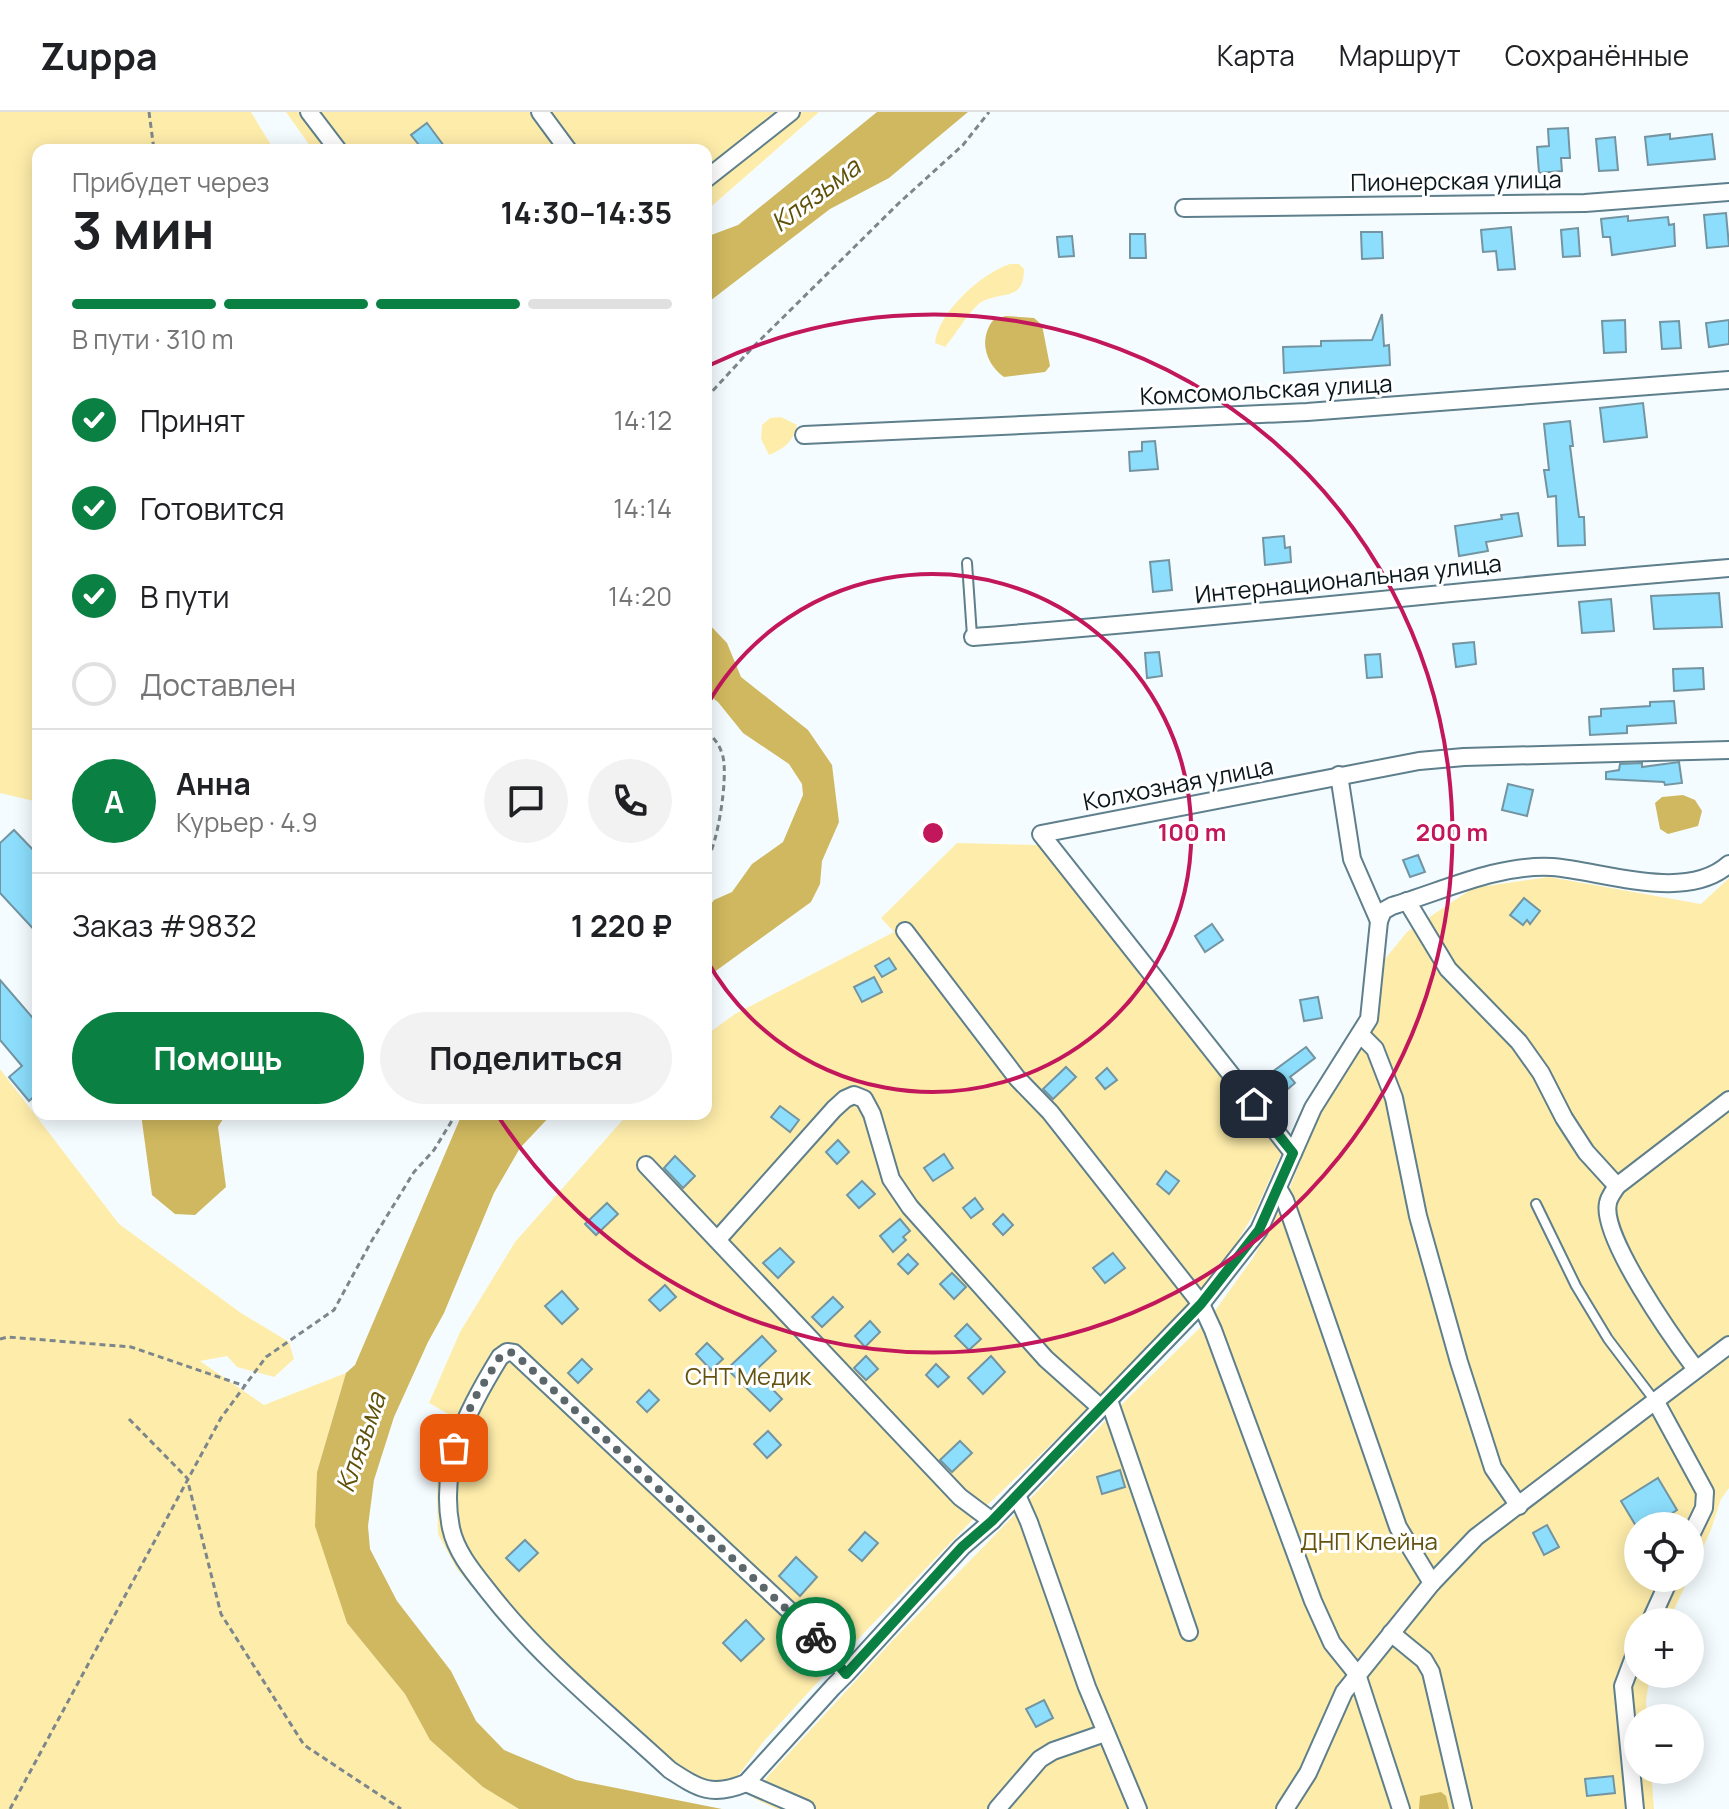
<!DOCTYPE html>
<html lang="ru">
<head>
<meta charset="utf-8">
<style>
	:root { --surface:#fff; --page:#f2f2f2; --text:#202124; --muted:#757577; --line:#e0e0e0; --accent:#0b8043 }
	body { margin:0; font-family:Manrope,sans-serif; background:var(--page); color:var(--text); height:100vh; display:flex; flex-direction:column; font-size:30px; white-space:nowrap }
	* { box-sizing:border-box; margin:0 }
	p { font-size:26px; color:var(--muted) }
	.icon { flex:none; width:44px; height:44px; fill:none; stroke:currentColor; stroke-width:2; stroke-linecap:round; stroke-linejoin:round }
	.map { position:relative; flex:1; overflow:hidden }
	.drawer { position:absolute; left:32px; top:32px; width:680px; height:976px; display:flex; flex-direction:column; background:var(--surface); border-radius:16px; box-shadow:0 4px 20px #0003 }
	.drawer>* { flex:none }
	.fabs { position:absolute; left:1624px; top:1400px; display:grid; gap:16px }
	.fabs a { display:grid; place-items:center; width:80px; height:80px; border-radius:50%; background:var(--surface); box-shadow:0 4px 20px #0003; font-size:40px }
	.pin { position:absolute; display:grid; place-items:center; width:68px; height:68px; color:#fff; margin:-34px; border-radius:16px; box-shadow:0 4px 12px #0006 }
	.courier { position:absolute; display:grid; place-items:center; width:80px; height:80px; margin:-40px; border:6px solid #0b8043; border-radius:50%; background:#fff; color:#222; box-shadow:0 2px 10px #0007 }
	.overview em { font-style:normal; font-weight:700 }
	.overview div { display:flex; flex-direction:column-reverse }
	.overview { display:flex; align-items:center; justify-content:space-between; height:136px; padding:0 40px }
	h1 { font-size:52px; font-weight:700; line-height:60px }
	.bar { display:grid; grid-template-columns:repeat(4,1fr); gap:12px 8px; align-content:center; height:96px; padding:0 40px }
	.bar i { height:10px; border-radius:6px; background:var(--line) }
	.bar .on { background:var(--accent) }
	.bar p { grid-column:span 4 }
	.line { display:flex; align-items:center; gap:20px; padding:0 40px; border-top:2px solid var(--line) }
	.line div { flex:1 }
	.round { display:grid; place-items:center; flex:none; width:84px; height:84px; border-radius:42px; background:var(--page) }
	ol { padding:0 40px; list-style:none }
	li { display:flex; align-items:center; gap:24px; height:88px }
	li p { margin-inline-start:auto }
	li .icon { padding:8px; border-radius:50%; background:var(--accent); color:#fff; stroke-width:4 }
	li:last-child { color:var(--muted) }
	li i { width:44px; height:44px; border:4px solid var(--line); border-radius:50% }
	.cta { display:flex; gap:16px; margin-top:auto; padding:16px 40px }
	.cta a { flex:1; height:92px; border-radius:48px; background:var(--accent); color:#fff; font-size:32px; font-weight:700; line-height:92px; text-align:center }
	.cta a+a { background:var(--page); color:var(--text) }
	header { display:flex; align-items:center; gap:48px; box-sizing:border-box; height:112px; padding:0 40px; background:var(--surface); border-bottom:2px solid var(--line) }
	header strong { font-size:38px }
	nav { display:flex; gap:44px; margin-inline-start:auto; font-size:28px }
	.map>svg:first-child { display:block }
	.green { fill:#feedaa }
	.water { fill:#cfb85f }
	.building { fill:#8cdefc; stroke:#7394a1; stroke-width:2 }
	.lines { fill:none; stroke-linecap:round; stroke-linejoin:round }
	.service-casing { stroke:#5e7f8b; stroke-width:12 }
	.minor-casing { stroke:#5e7f8b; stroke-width:20 }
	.path { stroke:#7d878b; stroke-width:3; stroke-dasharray:6 4; stroke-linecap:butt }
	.service { stroke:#fff; stroke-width:8 }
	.minor { stroke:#fff; stroke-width:16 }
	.done { stroke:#5c676b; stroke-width:8; stroke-dasharray:0 14.4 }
	.route { stroke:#0b8043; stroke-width:10 }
	.ring { fill:none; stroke:#c2185b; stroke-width:4 }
	.labels { text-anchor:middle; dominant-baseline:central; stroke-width:6; stroke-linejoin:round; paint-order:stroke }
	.street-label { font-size:24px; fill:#0a171c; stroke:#fff }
	.park-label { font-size:24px; fill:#63530e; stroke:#fff }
	.water-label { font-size:26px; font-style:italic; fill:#5f5008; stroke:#fff }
	.centre { fill:#c2185b; stroke:#fff; stroke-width:4 }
	.ring-label { font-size:24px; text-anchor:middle; font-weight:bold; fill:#c2185b; stroke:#fff; stroke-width:6; stroke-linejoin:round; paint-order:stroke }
</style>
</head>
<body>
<header>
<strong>Zuppa</strong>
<nav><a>Карта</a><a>Маршрут</a><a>Сохранённые</a></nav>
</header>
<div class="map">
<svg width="1729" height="1697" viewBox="0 0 1729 1697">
	<rect width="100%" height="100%" fill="#f5fcff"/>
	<g class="green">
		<polygon points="0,0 251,0 274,38 38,38 38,690 0,681"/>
		<polygon points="286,0 819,0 706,99 706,38 313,38"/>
		<path d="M1010,152H1019L1024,157C1024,191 1001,178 980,191C970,198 954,225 945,235L935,231C938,200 982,161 1010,152Z"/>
		<path d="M781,305L797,313C793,330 785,336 769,343L761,327L762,313L770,306Z"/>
		<polygon points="957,731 1041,733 1283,1038 1255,1100 1228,1145 1189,1192 1086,1299 980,1400 837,1549 764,1629 720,1688 694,1682 651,1652 530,1541 457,1457 438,1422 437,1384 438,1340 452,1304 429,1291 460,1220 515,1130 628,1002 706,1002 706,923 735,902 894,820 881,806"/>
		<polygon points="1549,765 1701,792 1729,766 1729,1376 1721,1387 1711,1418 1690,1463 1690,1414 1638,1414 1638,1466 1689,1466 1668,1510 1638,1510 1638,1562 1650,1562 1646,1589 1647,1606 1638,1606 1638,1658 1651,1658 1654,1697 777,1697 753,1686 768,1664 894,1527 1115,1299 1209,1207 1253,1146 1285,1088 1317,1007 1377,912 1385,847 1407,820 1473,776"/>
		<polygon points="0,957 119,1112 241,1201 289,1230 294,1247 274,1265 237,1255 227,1244 200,1249 264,1293 346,1261 317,1360 347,1511 405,1582 430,1628 483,1675 519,1697 0,1697"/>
	</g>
	<g class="water">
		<polygon points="877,0 968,0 889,66 830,97 706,192 706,125 738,113"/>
		<path d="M1006,204L1034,206L1042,213L1050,254L1045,260L1004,265C985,251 978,227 994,207Z"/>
		<polygon points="706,509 727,531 741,565 808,618 832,653 839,710 822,749 820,772 811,790 706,866 706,799 714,788 732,780 752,752 783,730 803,683 802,672 789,652 743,621 718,590 706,581"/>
		<polygon points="1683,683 1695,688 1702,699 1698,714 1668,722 1660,717 1655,691 1662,685"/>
		<polygon points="141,1002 226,1002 218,1015 226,1075 195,1103 175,1102 152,1083"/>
		<polygon points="462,1002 552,1002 520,1036 494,1081 444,1201 428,1230 394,1305 374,1368 368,1414 370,1437 397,1489 451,1559 476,1609 504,1638 576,1668 722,1697 519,1697 483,1675 430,1628 405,1582 347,1511 315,1414 317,1360 346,1261 355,1253"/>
		<polygon points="1441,1680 1446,1684 1449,1697 1419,1697 1420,1684"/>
	</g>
	<g class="building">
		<polygon points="427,11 447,38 423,38 411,23"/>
		<polygon points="1568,16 1570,46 1561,46 1562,59 1539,61 1537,35 1549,34 1548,17"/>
		<polygon points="1670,22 1670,27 1712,22 1715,47 1648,53 1645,25"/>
		<polygon points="1615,25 1618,58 1599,59 1596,27"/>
		<polygon points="1726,101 1729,134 1707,136 1704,103"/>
		<polygon points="1628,104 1628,109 1668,105 1669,113 1674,112 1675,134 1612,143 1610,125 1603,125 1601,107"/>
		<polygon points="1511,115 1515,157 1498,158 1496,139 1483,140 1481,118"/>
		<polygon points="1578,116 1580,144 1563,145 1561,118"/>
		<polygon points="1361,120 1382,120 1383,146 1362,147"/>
		<polygon points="1130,122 1145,122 1146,146 1130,146"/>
		<polygon points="1072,124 1074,144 1059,145 1057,125"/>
		<polygon points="1382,202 1384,234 1389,233 1390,253 1284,261 1283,235 1321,234 1321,229 1372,228"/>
		<polygon points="1625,208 1626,240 1604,241 1602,209"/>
		<polygon points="1729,208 1729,232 1709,235 1706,211"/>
		<polygon points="1679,209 1681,236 1662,237 1660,210"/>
		<polygon points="1643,291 1647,325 1604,330 1600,296"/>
		<polygon points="1570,309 1573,334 1570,334 1579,405 1584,405 1585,433 1558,434 1556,384 1548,385 1544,358 1549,358 1544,312"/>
		<polygon points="1155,329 1158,357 1130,359 1129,340 1142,339 1142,330"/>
		<polygon points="1518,401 1522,424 1486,430 1488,439 1459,444 1455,414 1502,407 1501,403"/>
		<polygon points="1284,424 1285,436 1290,435 1291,450 1265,453 1263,426"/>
		<polygon points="1169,448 1172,478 1153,480 1150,450"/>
		<polygon points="1719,481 1722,515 1654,517 1651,484"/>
		<polygon points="1611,487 1614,519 1582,521 1579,490"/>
		<polygon points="1474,530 1476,552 1456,555 1453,532"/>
		<polygon points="1159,540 1162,564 1147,566 1145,541"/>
		<polygon points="1380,542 1382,565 1367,566 1365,543"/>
		<polygon points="1703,556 1704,577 1674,579 1673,557"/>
		<polygon points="1674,589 1676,611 1627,614 1627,621 1590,623 1589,605 1601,604 1601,597 1650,594 1650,590"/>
		<polygon points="1679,650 1682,671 1665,673 1664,670 1606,667 1606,660 1619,658 1620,652 1642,651 1642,655"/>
		<polygon points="1508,672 1533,678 1527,704 1502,698"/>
		<polygon points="14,718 38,743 38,822 0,781 0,731"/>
		<polygon points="1418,743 1425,760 1410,765 1403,748"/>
		<polygon points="1524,786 1540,799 1530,812 1527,808 1523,813 1510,803"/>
		<polygon points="1212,812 1223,828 1205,840 1195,824"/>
		<polygon points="889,846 896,857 882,865 875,854"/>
		<polygon points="874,865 882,880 862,890 854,875"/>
		<polygon points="0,868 38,912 38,981 29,989 9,965 22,954 0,928"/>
		<polygon points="1318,885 1322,906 1304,909 1300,888"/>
		<polygon points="1306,935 1315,946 1290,965 1295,971 1276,987 1261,968"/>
		<polygon points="1066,955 1076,965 1053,987 1043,977"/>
		<polygon points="1107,956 1117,968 1105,977 1096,966"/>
		<polygon points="780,994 799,1008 790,1020 771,1005"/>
		<polygon points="838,1028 849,1040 837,1052 826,1040"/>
		<polygon points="944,1042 953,1056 933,1069 924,1056"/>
		<polygon points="675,1044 695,1064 683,1076 664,1056"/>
		<polygon points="1166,1059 1179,1069 1169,1082 1157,1072"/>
		<polygon points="862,1069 875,1082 859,1096 847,1083"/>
		<polygon points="975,1086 983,1097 971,1106 963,1096"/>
		<polygon points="607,1091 618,1102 596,1123 585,1112"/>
		<polygon points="1003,1102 1013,1113 1003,1123 993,1112"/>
		<polygon points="900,1107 910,1119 903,1125 906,1128 893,1140 880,1124"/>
		<polygon points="780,1136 794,1150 778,1166 763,1151"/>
		<polygon points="1113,1141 1125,1156 1105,1171 1093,1156"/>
		<polygon points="908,1142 918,1152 908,1162 898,1152"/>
		<polygon points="952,1161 966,1175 954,1187 940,1172"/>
		<polygon points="665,1173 676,1185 660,1199 649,1188"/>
		<polygon points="562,1179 578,1197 562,1212 545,1194"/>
		<polygon points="833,1185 843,1195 822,1215 812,1205"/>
		<polygon points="870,1209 880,1220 865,1235 855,1224"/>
		<polygon points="967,1212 981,1227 969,1238 955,1224"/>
		<polygon points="762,1224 776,1239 755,1259 782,1287 770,1299 727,1257"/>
		<polygon points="707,1231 723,1247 711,1258 696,1242"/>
		<polygon points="866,1244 878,1257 866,1268 854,1256"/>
		<polygon points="991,1244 1005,1260 983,1282 968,1266"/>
		<polygon points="582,1247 592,1257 578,1271 568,1261"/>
		<polygon points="936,1252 949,1265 938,1275 926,1263"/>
		<polygon points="649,1278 659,1288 647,1300 637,1290"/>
		<polygon points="768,1319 781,1333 767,1346 754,1332"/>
		<polygon points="960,1329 972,1341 952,1360 940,1348"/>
		<polygon points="1120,1358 1125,1375 1102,1382 1097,1365"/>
		<polygon points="1658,1366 1677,1398 1652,1414 1636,1414 1621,1389"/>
		<polygon points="1547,1413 1559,1435 1544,1443 1533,1421"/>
		<polygon points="865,1420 878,1431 862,1449 849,1438"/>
		<polygon points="525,1428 538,1441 519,1459 506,1446"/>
		<polygon points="796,1445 817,1465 800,1484 779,1464"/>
		<polygon points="746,1508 764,1527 741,1549 723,1531"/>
		<polygon points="1044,1588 1053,1606 1036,1615 1026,1597"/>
		<polygon points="1613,1664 1615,1681 1587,1684 1585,1667"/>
	</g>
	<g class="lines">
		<defs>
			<g id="service">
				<polyline points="967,451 972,524"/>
				<polyline points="1536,1092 1576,1174 1608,1227 1655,1289"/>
			</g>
			<g id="minor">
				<polyline points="309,0 338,38"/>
				<polyline points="540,0 568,38"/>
				<polyline points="706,67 791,0"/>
				<polyline points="1184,96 1585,91 1729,80"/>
				<polyline points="804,323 1307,300 1729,268"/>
				<path d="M973,525C1225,506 1477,476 1729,456"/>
				<polyline points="1339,663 1352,747 1379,809"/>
				<polyline points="1407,789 1448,857 1519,930 1541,961 1564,1006 1586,1040 1617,1074"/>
				<polyline points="905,819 1017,966 1050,1000 1201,1192 1213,1218 1313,1489 1332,1531 1357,1562 1401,1697"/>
				<polyline points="1361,923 1375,937 1394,986 1418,1104 1459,1250 1493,1356 1519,1394"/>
				<polyline points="1293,1041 1041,722 1419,649 1464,645 1729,638"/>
				<polyline points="646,1053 960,1385 992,1409"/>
				<polyline points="1278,1076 1285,1088 1398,1415 1432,1471"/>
				<polyline points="718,1127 834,997 845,987 854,983 864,987 872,1002 891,1067 910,1095 1046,1247 1101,1296"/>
				<path d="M1695,1256C1674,1228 1600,1124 1608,1091C1609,1085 1614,1079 1617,1074L1729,988"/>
				<polyline points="1109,1288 1189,1520"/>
				<polyline points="1656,1290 1705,1380 1704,1396 1690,1425"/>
				<polyline points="1017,1383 1029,1410 1087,1575 1138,1697"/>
				<polyline points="1650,1510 1670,1466"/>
				<polyline points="1391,1521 1424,1548 1431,1560 1463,1697"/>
				<path d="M846,1562L809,1517L514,1241L507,1240L500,1245C468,1297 438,1352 451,1416C456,1440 473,1460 488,1479C540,1546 607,1600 670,1658C699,1677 712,1685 746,1671L833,1575L846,1562L962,1435L992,1409L1201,1192L1259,1118L1313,996L1369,907L1379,809L1383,799L1392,794C1443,779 1498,752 1552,755C1604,759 1686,791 1729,752"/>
				<polyline points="746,1671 806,1697"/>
				<polyline points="997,1697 1040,1647 1053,1639 1105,1621"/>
				<polyline points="1285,1697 1308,1661 1344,1580 1432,1471 1476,1425 1729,1233"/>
				<polyline points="1635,1697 1623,1574 1638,1534"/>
			</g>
		</defs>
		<use href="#service" class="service-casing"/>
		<use href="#minor" class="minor-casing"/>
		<g class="path">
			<polyline points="149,0 154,38"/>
			<polyline points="706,286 754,234 899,91 963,33 989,0"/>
			<path d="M706,619C715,627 720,633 723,645C728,666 718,732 706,750"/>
			<polyline points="0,1227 8,1225 131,1235 245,1274"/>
			<polyline points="129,1307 187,1366 221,1502 304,1633 401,1697"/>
			<polyline points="10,1697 221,1306 266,1245 334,1198 371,1130 414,1060 434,1038 456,1002"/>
		</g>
		<use href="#service" class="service"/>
		<use href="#minor" class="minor"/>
	</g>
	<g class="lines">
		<polyline class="done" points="454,1336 473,1289 500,1245 507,1240 514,1241 816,1525"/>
		<polyline class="route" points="816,1525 846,1562 962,1435 992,1409 1201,1192 1259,1118 1293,1041 1254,992"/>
	</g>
	<g class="ring">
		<path d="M706 595A259 259 0 1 1 706 847"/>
		<path d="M710 253A519 519 0 1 1 498 1004"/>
	</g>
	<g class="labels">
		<g class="street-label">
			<text transform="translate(1456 68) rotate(-1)">Пионерская улица</text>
			<text transform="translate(1266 277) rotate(-3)">Комсомольская улица</text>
			<text transform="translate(1348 466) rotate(-6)">Интернациональная улица</text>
			<text transform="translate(1178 671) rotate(-11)">Колхозная улица</text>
		</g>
		<g class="park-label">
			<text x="748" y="1263">СНТ Медик</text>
			<text x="1369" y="1428">ДНП Клейна</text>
		</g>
		<g class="water-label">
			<text transform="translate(815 82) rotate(-37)">Клязьма</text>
			<text transform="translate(360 1330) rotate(-71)">Клязьма</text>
		</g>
	</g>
	<circle cx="933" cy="721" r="12" class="centre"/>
	<g class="ring-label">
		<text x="1192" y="729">100 m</text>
		<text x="1452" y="729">200 m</text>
	</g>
</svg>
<div class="fabs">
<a><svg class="icon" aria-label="locate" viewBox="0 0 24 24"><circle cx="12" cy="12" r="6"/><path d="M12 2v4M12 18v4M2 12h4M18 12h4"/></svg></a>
<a>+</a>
<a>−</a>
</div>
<div class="pin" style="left:454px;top:1336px;background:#ea580c"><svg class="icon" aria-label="bag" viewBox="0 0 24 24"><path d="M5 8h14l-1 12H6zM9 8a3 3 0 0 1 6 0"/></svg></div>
<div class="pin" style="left:1254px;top:992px;background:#1f2937"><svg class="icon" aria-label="home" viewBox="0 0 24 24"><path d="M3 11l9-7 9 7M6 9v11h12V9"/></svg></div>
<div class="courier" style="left:816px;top:1525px"><svg class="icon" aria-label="bike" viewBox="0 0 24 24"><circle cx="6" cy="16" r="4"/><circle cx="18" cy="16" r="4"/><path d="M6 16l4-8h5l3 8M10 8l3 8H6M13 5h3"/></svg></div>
<section class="drawer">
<div class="overview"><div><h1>3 мин</h1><p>Прибудет через</p></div><em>14:30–14:35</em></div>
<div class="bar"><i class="on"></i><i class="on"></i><i class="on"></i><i></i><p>В пути · 310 m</p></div>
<ol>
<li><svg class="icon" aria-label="check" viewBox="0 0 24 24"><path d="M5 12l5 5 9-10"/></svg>Принят<p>14:12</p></li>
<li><svg class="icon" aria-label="check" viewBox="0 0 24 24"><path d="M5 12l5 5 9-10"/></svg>Готовится<p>14:14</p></li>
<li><svg class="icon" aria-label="check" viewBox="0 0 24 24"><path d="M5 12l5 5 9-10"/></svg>В пути<p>14:20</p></li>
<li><i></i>Доставлен</li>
</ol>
<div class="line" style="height:144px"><b class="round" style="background:var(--accent);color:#fff">А</b><div><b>Анна</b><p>Курьер · 4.9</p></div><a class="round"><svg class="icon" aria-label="chat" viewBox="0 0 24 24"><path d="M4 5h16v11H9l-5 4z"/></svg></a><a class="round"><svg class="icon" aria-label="phone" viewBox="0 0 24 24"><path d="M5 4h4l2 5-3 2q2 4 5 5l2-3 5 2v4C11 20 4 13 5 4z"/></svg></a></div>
<div class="line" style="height:104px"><div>Заказ #9832</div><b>1 220 ₽</b></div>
<div class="cta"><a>Помощь</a><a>Поделиться</a></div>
</section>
</div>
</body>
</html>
